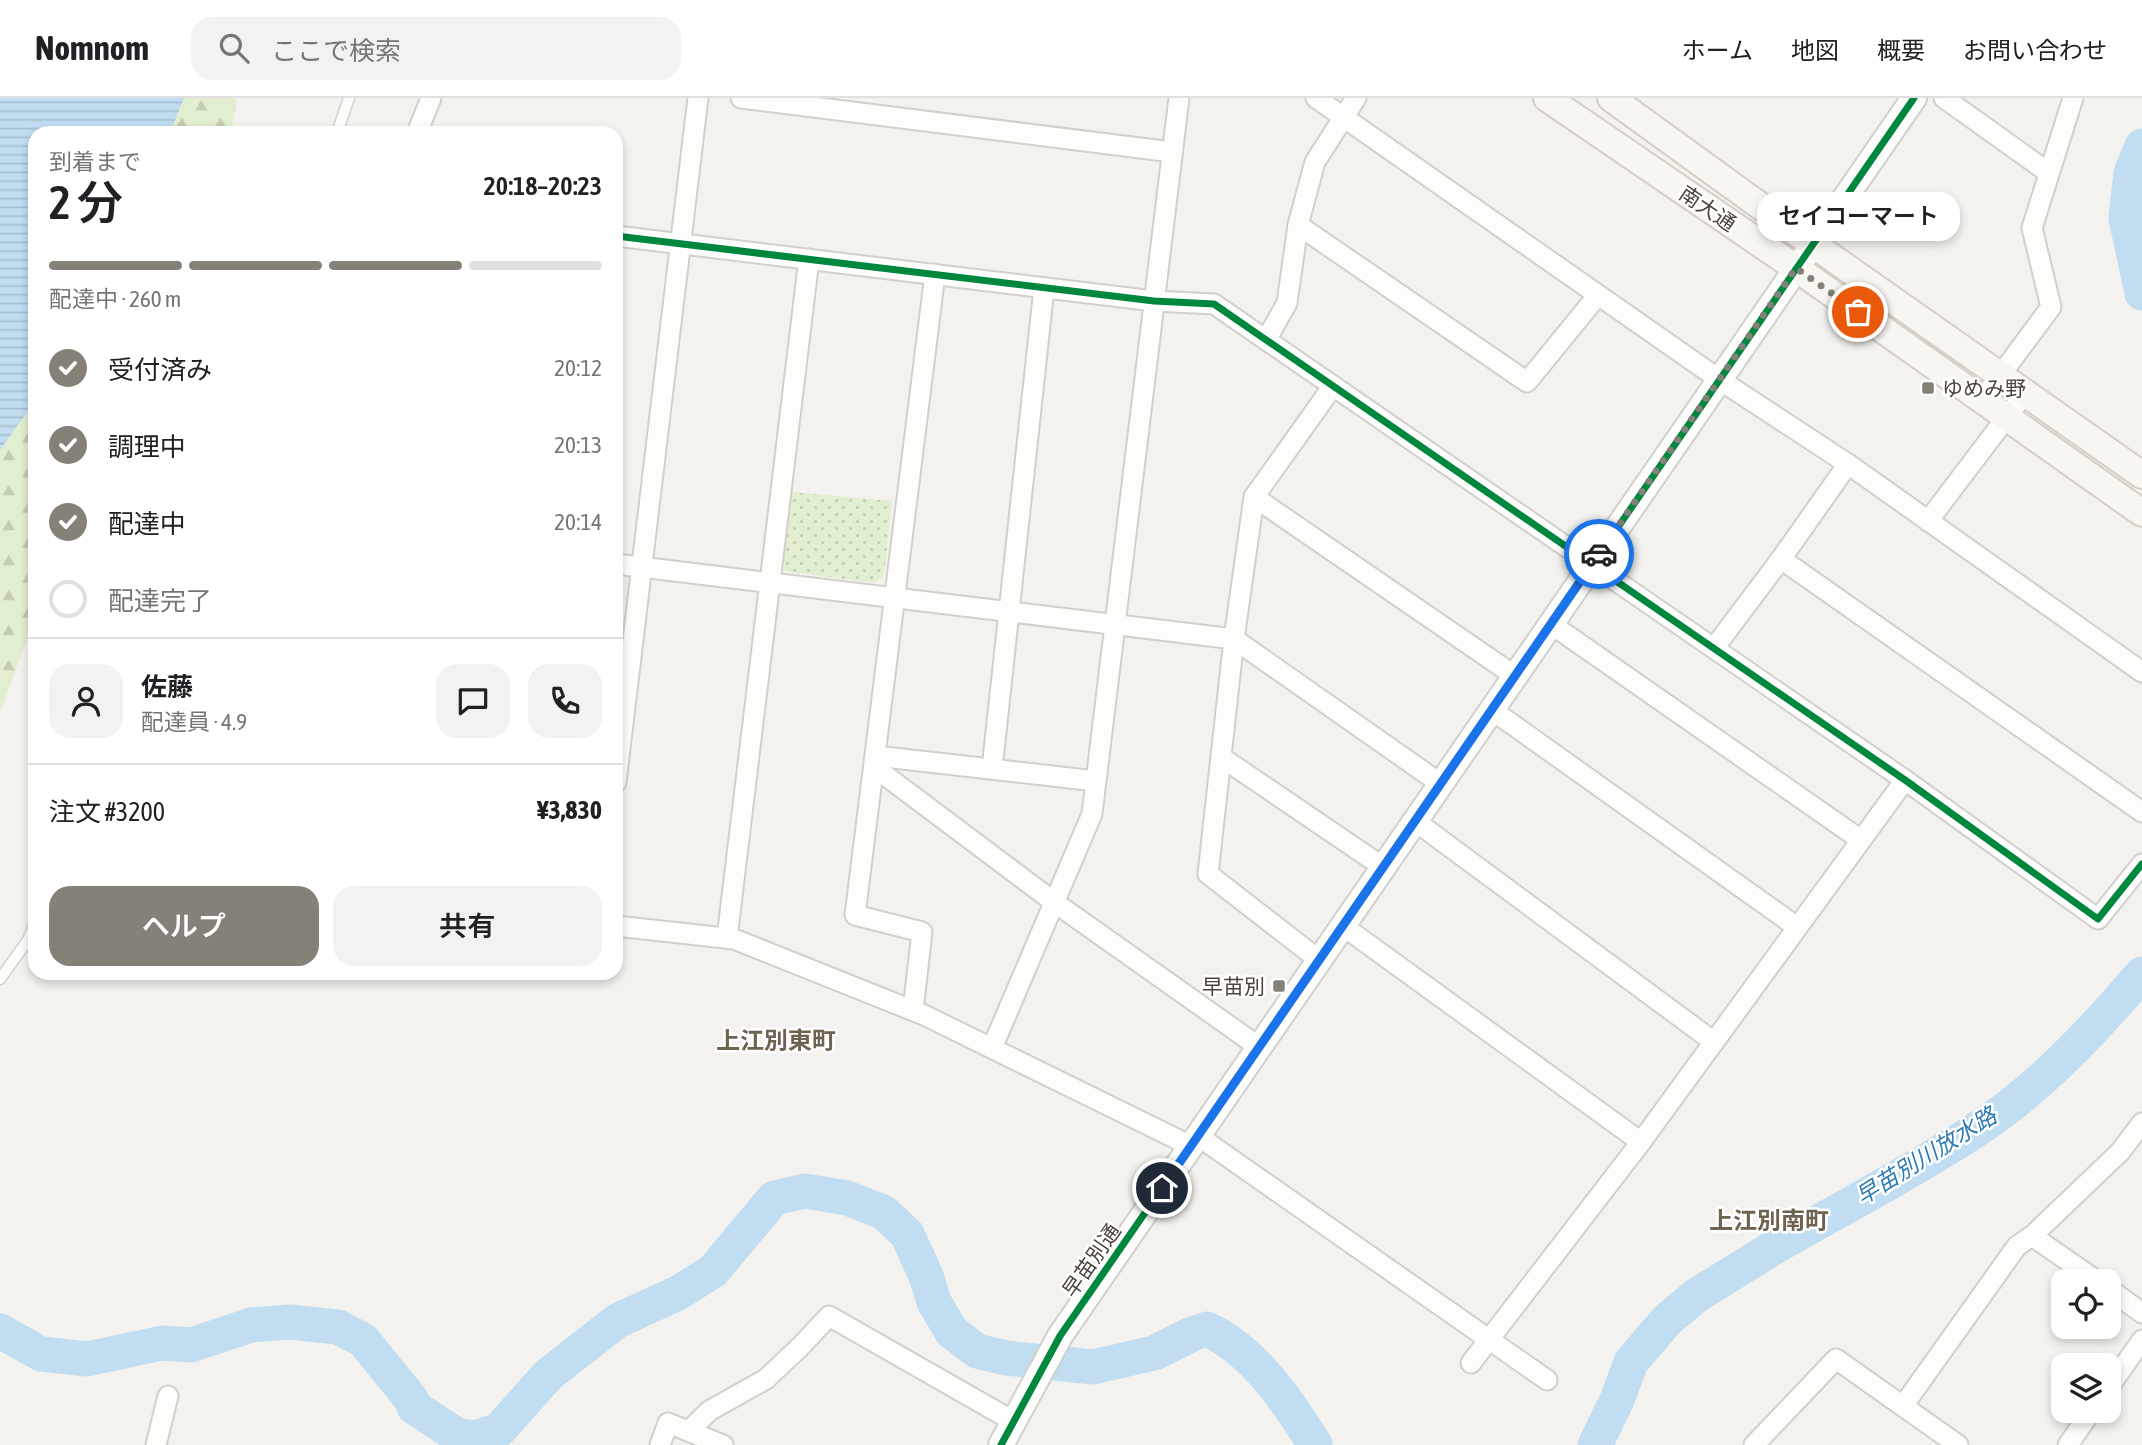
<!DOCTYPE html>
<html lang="ja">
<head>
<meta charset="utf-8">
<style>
	:root { --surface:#fff; --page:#f2f2f2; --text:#202124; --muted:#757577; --line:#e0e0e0; --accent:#868178 }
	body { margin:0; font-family:"Asap Condensed","Noto Sans JP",sans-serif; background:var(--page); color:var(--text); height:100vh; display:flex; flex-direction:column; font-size:26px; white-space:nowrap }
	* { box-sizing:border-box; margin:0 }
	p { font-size:23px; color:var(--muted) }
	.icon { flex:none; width:38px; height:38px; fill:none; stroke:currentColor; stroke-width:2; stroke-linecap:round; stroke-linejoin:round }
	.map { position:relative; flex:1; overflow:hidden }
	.details { position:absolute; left:28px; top:28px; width:595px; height:854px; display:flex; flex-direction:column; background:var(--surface); border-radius:21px; box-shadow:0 4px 10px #0003 }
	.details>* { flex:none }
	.buttons { position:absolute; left:2051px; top:1171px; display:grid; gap:14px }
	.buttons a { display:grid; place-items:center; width:70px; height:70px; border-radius:14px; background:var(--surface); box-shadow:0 4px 10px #0003; font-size:35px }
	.pin { position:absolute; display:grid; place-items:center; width:60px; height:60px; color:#fff; margin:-30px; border:4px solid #fff; border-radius:50%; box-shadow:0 2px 7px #0007 }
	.courier { position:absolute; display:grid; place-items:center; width:70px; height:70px; margin:-35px; border:5px solid #1a73e8; border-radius:50%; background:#fff; color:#222; box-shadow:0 2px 9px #0007 }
	.bubble { position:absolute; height:49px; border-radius:21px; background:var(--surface); box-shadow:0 4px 10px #0003; font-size:23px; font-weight:600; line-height:49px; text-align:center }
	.head em { font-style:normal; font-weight:600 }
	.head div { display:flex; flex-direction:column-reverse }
	.head { display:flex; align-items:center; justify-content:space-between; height:119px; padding:0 21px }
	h1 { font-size:46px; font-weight:600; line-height:52px }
	.bar { display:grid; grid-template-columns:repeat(4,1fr); gap:10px 7px; align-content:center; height:84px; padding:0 21px }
	.bar i { height:9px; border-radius:5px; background:var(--line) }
	.bar .selected { background:var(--accent) }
	.bar p { grid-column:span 4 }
	.line { display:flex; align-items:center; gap:18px; padding:0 21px; border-top:2px solid var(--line) }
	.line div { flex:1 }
	.round { display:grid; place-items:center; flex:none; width:74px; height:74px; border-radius:21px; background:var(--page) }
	ol { padding:0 21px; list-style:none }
	li { display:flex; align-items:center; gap:21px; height:77px }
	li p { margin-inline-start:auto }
	li .icon { padding:7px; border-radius:50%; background:var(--accent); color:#fff; stroke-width:4 }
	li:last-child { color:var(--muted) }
	li i { width:38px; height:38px; border:4px solid var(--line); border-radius:50% }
	.primary-button { display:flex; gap:14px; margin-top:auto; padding:14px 21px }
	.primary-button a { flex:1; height:80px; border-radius:21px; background:var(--accent); color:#fff; font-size:28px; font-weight:600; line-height:80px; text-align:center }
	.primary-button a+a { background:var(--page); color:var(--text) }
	header { display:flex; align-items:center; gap:42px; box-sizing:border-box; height:98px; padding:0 35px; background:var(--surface); border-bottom:2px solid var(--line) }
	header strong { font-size:33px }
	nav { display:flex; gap:38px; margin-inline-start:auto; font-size:24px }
	.search { width:490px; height:63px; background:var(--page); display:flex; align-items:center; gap:18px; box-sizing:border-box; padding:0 24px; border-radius:21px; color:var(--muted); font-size:26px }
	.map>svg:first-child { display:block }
	.forest { fill:url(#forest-firs) }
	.park { fill:url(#park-dots) }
	.water { fill:url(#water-rules) }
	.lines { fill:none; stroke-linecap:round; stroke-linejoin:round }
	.river { stroke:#c0ddf1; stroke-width:35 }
	.service-casing { stroke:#d2d0cb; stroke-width:13 }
	.minor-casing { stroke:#d2d0cb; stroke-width:23 }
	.tertiary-casing { stroke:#d2d0cb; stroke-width:28 }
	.secondary-casing { stroke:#d3cfc5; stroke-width:30 }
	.service { stroke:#fdfdfc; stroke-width:10 }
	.minor { stroke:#fdfdfc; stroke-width:19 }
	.tertiary { stroke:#fdfdfc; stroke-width:24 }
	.secondary { stroke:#f7f6f1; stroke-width:26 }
	.cycleway-casing { stroke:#fff; stroke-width:11 }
	.cycleway { stroke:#00873e; stroke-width:7 }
	.done { stroke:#868178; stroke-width:7; stroke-dasharray:0 12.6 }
	.route { stroke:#1a73e8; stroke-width:9 }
	.poi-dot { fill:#868178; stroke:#fff; stroke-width:2.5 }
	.labels { text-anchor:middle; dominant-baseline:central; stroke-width:5; stroke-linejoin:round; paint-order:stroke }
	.street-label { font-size:21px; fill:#4b4439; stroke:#fff }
	.poi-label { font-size:21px; fill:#4b4439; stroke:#fff; text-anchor:start }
	.water-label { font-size:23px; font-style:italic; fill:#2e7ab2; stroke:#fff }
	.quarter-label { font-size:24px; font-weight:bold; fill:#6e6250; stroke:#fff }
</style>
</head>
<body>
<header>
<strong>Nomnom</strong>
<div class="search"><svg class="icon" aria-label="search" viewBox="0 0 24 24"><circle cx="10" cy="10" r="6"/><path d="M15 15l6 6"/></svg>ここで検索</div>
<nav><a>ホーム</a><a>地図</a><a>概要</a><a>お問い合わせ</a></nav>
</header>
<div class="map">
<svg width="2142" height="1347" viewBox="0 0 2142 1347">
	<defs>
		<pattern id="forest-firs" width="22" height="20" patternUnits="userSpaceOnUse" patternTransform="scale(1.75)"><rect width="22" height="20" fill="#e1eecf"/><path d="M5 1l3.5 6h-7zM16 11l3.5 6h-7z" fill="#c3cdb2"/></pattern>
		<pattern id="park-dots" width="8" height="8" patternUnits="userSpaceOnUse" patternTransform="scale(1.75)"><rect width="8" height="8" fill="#e1eecf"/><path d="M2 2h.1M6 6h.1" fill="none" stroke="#c3cdb2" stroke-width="1.8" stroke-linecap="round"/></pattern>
		<pattern id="water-rules" width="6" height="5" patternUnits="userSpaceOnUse" patternTransform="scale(1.75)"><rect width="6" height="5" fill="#c0ddf1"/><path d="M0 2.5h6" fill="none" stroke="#a6bfcf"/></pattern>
	</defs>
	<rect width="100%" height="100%" fill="#f4f2ee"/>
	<g class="forest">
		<polygon points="184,0 237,0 231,35 170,35"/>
		<polygon points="35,303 35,527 25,546 0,615 0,352"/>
	</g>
	<polygon class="park" points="792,394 892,403 884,478 875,485 785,473 781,458"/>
	<polygon class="water" points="0,0 184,0 170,35 35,35 35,303 0,352"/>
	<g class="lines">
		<g class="river">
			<polyline points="2142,48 2131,75 2126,120 2142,195"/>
			<path d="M0,1233L41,1256L87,1261L162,1245L191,1247L251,1227L290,1224L338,1229L363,1242L411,1301L414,1309L458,1338L475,1340L499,1332L548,1277L617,1223L678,1195L713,1173L774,1100L805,1093L847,1100L883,1114L907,1136L927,1180L934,1204L952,1234L977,1253L1006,1260L1093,1269L1154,1255L1192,1236L1207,1231C1254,1253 1288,1303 1315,1347"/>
			<path d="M1595,1347L1617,1302L1631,1264L1667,1222L1697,1197L1778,1147C1844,1109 1912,1074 1976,1032C2040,990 2092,934 2142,876"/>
		</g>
		<defs>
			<g id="service">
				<polyline points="337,35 349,0"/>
				<polyline points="0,881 28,842 35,826"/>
			</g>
			<g id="minor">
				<polyline points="741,0 1172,54"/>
				<polyline points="1316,0 1720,282 1848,366 2142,574"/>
				<polyline points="1944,0 2049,75"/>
				<polyline points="417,35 431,0"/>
				<polyline points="1298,127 1527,284 1598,197"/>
				<polyline points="616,138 1154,203 1214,206 1905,682 2098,821 2142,766"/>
				<polyline points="1266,242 1287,205 1298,127 1315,64 1356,0"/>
				<polyline points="1982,302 2051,209 2032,130 2073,0"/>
				<polyline points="1254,399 1515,578"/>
				<polyline points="1928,423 2025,295"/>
				<polyline points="1781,461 2142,714"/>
				<polyline points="616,466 1234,541 1441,686"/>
				<polyline points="1551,526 1861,742"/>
				<polyline points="1714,550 1781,461 1848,366"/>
				<polyline points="1492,612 1797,829"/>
				<polyline points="876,658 1096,683"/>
				<polyline points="1221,659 1383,769"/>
				<polyline points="874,669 1054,804 1259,949"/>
				<polyline points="992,671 1044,190"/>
				<polyline points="616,684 698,0"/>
				<polyline points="1415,723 1714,944"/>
				<polyline points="616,828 734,841 924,917 1191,1048"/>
				<polyline points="1343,828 1641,1044"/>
				<polyline points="727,840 809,161"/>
				<polyline points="1319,862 1208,776 1234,541 1254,399 1333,288"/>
				<polyline points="913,912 922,834 855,817 935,176"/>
				<polyline points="992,950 1092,716 1179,0"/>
				<polyline points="1198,1038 1547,1282"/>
				<polyline points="2032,1138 2097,1183"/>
				<polyline points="2109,1191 2142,1215"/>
				<polyline points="1471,1265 1641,1044 1905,682"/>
				<polyline points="2109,1289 2142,1242"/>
				<polyline points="1903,1308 2017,1148 2032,1138 2120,1054 2142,1025"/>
				<polyline points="689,1333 709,1313 766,1281 801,1248 829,1218 1013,1323"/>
				<polyline points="156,1347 168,1298"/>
				<polyline points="660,1347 668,1325 723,1347"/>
				<polyline points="1754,1347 1836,1261 1958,1347"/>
				<polyline points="2068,1347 2092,1312"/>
			</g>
			<polyline id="tertiary" points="1001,1347 1060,1238 1914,0"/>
			<g id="secondary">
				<polyline points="1547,0 1796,170 2142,415"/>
				<polyline points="1611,0 1810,144 2142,377"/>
			</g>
		</defs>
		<use href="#service" class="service-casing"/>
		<use href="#minor" class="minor-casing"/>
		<use href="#tertiary" class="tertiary-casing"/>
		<use href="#secondary" class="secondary-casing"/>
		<use href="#service" class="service"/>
		<use href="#minor" class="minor"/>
		<use href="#tertiary" class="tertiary"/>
		<use href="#secondary" class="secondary"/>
		<defs>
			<g id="cycleway">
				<polyline points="616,138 1154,203 1214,206 1905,682 2098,821 2142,766"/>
				<polyline points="1001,1347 1060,1238 1914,0"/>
			</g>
		</defs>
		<use href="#cycleway" class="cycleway-casing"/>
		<use href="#cycleway" class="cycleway"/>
	</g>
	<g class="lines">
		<polyline class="done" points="1599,456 1796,170 1858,214"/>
		<polyline class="route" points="1162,1090 1599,456"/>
	</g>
	<g class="poi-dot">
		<rect x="1921" y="283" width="14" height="14" rx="3.5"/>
		<rect x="1272" y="881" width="14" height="14" rx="3.5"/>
	</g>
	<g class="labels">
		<g class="street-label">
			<text transform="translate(1708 110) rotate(34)">南大通</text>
			<text transform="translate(1091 1162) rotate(-55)">早苗別通</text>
		</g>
		<g class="poi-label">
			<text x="1942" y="290">ゆめみ野</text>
			<text x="1265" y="888" text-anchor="end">早苗別</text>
		</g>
		<g class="water-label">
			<text transform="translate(1926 1058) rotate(-32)">早苗別川放水路</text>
		</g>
		<g class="quarter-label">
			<text x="776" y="942">上江別東町</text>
			<text x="1769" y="1122">上江別南町</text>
		</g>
	</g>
</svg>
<div class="buttons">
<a><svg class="icon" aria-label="locate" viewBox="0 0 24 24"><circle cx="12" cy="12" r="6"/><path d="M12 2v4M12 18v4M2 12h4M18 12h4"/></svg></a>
<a><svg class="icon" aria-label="layers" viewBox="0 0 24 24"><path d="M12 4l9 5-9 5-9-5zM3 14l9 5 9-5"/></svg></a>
</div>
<div class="pin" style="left:1858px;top:214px;background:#ea580c"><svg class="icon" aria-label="bag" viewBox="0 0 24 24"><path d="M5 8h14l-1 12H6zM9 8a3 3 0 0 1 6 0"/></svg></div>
<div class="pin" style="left:1162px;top:1090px;background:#1f2937"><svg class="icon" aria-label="home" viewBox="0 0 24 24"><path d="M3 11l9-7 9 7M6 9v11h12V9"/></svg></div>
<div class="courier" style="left:1599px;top:456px"><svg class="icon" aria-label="car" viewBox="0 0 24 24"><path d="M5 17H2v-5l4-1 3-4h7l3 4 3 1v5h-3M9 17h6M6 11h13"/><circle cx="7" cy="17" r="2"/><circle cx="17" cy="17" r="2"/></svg></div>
<div class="bubble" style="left:1757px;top:94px;width:203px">セイコーマート</div>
<section class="details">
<div class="head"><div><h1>2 分</h1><p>到着まで</p></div><em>20:18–20:23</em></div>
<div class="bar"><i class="selected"></i><i class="selected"></i><i class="selected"></i><i></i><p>配達中 · 260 m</p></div>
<ol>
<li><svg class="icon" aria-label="check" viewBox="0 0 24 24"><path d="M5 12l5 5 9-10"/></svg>受付済み<p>20:12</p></li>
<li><svg class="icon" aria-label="check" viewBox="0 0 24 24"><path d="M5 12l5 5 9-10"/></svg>調理中<p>20:13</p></li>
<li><svg class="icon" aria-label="check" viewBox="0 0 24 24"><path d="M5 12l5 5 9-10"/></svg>配達中<p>20:14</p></li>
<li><i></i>配達完了</li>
</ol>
<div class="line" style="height:126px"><a class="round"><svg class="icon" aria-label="person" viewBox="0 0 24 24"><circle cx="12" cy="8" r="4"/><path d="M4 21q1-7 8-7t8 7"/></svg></a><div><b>佐藤</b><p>配達員 · 4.9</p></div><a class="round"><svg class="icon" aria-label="chat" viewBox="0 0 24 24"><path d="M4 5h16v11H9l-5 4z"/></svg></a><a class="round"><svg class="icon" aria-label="phone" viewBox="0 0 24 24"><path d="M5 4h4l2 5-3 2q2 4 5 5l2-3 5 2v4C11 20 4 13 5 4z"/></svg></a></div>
<div class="line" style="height:91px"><div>注文 #3200</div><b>¥3,830</b></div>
<div class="primary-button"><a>ヘルプ</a><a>共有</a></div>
</section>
</div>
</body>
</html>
